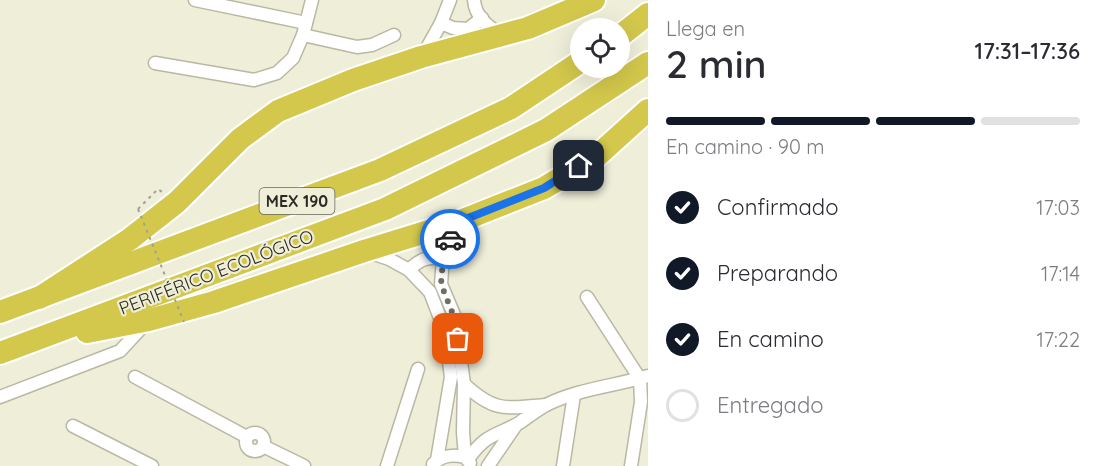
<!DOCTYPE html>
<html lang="es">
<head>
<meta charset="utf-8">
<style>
	:root { --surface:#fff; --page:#f2f2f3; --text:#2b2b33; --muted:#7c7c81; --line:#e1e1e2; --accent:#111827 }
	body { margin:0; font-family:Quicksand,sans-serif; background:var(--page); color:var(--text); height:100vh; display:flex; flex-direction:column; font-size:22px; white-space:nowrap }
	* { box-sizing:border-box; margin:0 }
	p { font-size:20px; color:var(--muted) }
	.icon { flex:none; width:33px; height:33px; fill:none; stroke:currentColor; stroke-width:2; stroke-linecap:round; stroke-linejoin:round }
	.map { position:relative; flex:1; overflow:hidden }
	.drawer { display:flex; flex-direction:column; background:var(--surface); width:450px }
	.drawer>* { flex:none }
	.tools { position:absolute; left:570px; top:18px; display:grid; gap:12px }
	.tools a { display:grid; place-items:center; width:60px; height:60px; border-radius:50%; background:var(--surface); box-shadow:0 6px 24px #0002; font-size:30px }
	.pin { position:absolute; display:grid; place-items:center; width:51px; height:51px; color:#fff; margin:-26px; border-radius:12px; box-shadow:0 3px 9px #0006 }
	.courier { position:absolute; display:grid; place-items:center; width:60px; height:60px; margin:-30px; border:4px solid #1a73e8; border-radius:50%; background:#fff; color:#222; box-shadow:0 2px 8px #0007 }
	.head em { font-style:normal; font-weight:600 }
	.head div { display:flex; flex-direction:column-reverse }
	.head { display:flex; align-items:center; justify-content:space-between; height:102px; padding:0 18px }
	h1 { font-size:39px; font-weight:600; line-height:45px }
	.bar { display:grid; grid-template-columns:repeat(4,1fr); gap:9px 6px; align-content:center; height:72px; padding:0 18px }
	.bar i { height:8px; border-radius:4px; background:var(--line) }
	.bar .active { background:var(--accent) }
	.bar p { grid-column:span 4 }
	ol { padding:0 18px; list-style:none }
	li { display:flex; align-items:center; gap:18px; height:66px }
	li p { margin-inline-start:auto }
	li .icon { padding:6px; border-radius:50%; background:var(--accent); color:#fff; stroke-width:4 }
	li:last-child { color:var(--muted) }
	li i { width:33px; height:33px; border:3px solid var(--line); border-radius:50% }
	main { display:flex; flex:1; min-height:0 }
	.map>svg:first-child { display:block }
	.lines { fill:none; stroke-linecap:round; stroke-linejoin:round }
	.street-casing { stroke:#b9b8a4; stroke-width:15 }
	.highway-casing { stroke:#fff; stroke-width:26 }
	.path { stroke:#a2a191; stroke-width:2; stroke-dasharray:3 4.5; stroke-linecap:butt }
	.street { stroke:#fff; stroke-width:12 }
	.highway { stroke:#d3c84c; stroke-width:22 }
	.path-bridge { stroke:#a2a191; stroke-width:2; stroke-dasharray:3 4.5; stroke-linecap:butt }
	.done { stroke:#706f63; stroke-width:6; stroke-dasharray:0 10.8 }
	.route { stroke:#1a73e8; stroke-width:8 }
	.labels { text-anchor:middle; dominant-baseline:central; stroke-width:4.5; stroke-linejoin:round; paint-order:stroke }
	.shield { fill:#efeed9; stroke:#66665a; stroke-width:1.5 }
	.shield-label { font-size:16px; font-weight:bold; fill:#2c2b23 }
	.street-label { font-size:18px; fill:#2c2b23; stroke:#efeed9 }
</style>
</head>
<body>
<main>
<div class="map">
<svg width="648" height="466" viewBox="0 0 648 466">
	<rect width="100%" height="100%" fill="#efeed9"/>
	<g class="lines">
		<defs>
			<g id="street">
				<polyline points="195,0 306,23"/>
				<path d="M474,0C475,16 488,28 502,34"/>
				<polyline points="441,23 453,28 468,29 482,18"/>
				<polyline points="303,35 357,47 372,45 394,35"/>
				<polyline points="423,55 441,23 450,0"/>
				<polyline points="155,63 254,80 277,73 293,58 303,35 312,0"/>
				<polyline points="458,222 450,240 443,259 441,284 455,317 464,384 463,432 465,457"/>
				<polyline points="368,252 389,259 409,270 430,292 445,331 451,377 437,460"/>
				<path d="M409,270C420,259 428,256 443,259"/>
				<polyline points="587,297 640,379 641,402 631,466"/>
				<polyline points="135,377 247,437"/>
				<path d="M464,384C495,413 506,408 546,405"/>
				<polyline points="0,397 120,351 146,323"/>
				<polyline points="73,426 152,466"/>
				<circle cx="255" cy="442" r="9"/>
				<polyline points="263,446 304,466"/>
				<path d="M468,459C487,433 494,437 519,423C528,417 537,410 546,405C577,389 615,386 648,376"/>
				<path d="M433,464C442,455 452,454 465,457L470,463"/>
				<polyline points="387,466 418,369"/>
				<polyline points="488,466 516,425"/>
				<polyline points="563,466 574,395"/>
			</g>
			<g id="highway">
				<polyline points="620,36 648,14"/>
				<polyline points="39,298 130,239 177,202 240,139 278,111 353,80 421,57 528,28 594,0"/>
				<polyline points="0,312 380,170 511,108 580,62"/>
				<polyline points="87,332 149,320 214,302 364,251 458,222 544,188 597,156 648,110"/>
				<polyline points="0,353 385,209 546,130 648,63"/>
			</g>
		</defs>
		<use href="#street" class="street-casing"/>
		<use href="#highway" class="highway-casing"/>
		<polyline class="path" points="138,209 158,189 162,192"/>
		<use href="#street" class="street"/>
		<use href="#highway" class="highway"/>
		<polyline class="path-bridge" points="138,209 184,322"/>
	</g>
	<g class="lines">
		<polyline class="done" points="450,239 443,259 441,284 454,317 458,339"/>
		<polyline class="route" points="450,239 458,222 544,188 579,166"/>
	</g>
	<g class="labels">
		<rect class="shield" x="259.5" y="188" width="75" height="26" rx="4.5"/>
		<g class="shield-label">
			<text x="297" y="201">MEX 190</text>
		</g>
		<g class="street-label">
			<text transform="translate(216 272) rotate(-21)">PERIFÉRICO ECOLÓGICO</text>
		</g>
	</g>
</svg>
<div class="tools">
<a><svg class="icon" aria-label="locate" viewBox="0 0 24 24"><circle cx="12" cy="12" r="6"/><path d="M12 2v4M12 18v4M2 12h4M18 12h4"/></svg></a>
</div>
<div class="pin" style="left:458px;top:339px;background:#ea580c"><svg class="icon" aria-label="bag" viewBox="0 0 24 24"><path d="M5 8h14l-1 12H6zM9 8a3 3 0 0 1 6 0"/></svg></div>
<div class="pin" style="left:579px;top:166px;background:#1f2937"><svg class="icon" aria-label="home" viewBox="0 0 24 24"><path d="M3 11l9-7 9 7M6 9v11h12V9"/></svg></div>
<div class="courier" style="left:450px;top:239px"><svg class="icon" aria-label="car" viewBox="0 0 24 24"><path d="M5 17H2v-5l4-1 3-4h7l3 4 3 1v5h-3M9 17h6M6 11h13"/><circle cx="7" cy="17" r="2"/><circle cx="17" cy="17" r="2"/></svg></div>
</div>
<section class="drawer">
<div class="head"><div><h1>2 min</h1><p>Llega en</p></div><em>17:31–17:36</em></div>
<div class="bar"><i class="active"></i><i class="active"></i><i class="active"></i><i></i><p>En camino · 90 m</p></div>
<ol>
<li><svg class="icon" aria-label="check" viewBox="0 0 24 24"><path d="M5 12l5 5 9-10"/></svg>Confirmado<p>17:03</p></li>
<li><svg class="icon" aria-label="check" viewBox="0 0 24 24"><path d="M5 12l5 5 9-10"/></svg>Preparando<p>17:14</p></li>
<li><svg class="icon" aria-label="check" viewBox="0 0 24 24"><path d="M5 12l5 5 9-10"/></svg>En camino<p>17:22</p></li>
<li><i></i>Entregado</li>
</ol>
</section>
</main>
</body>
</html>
